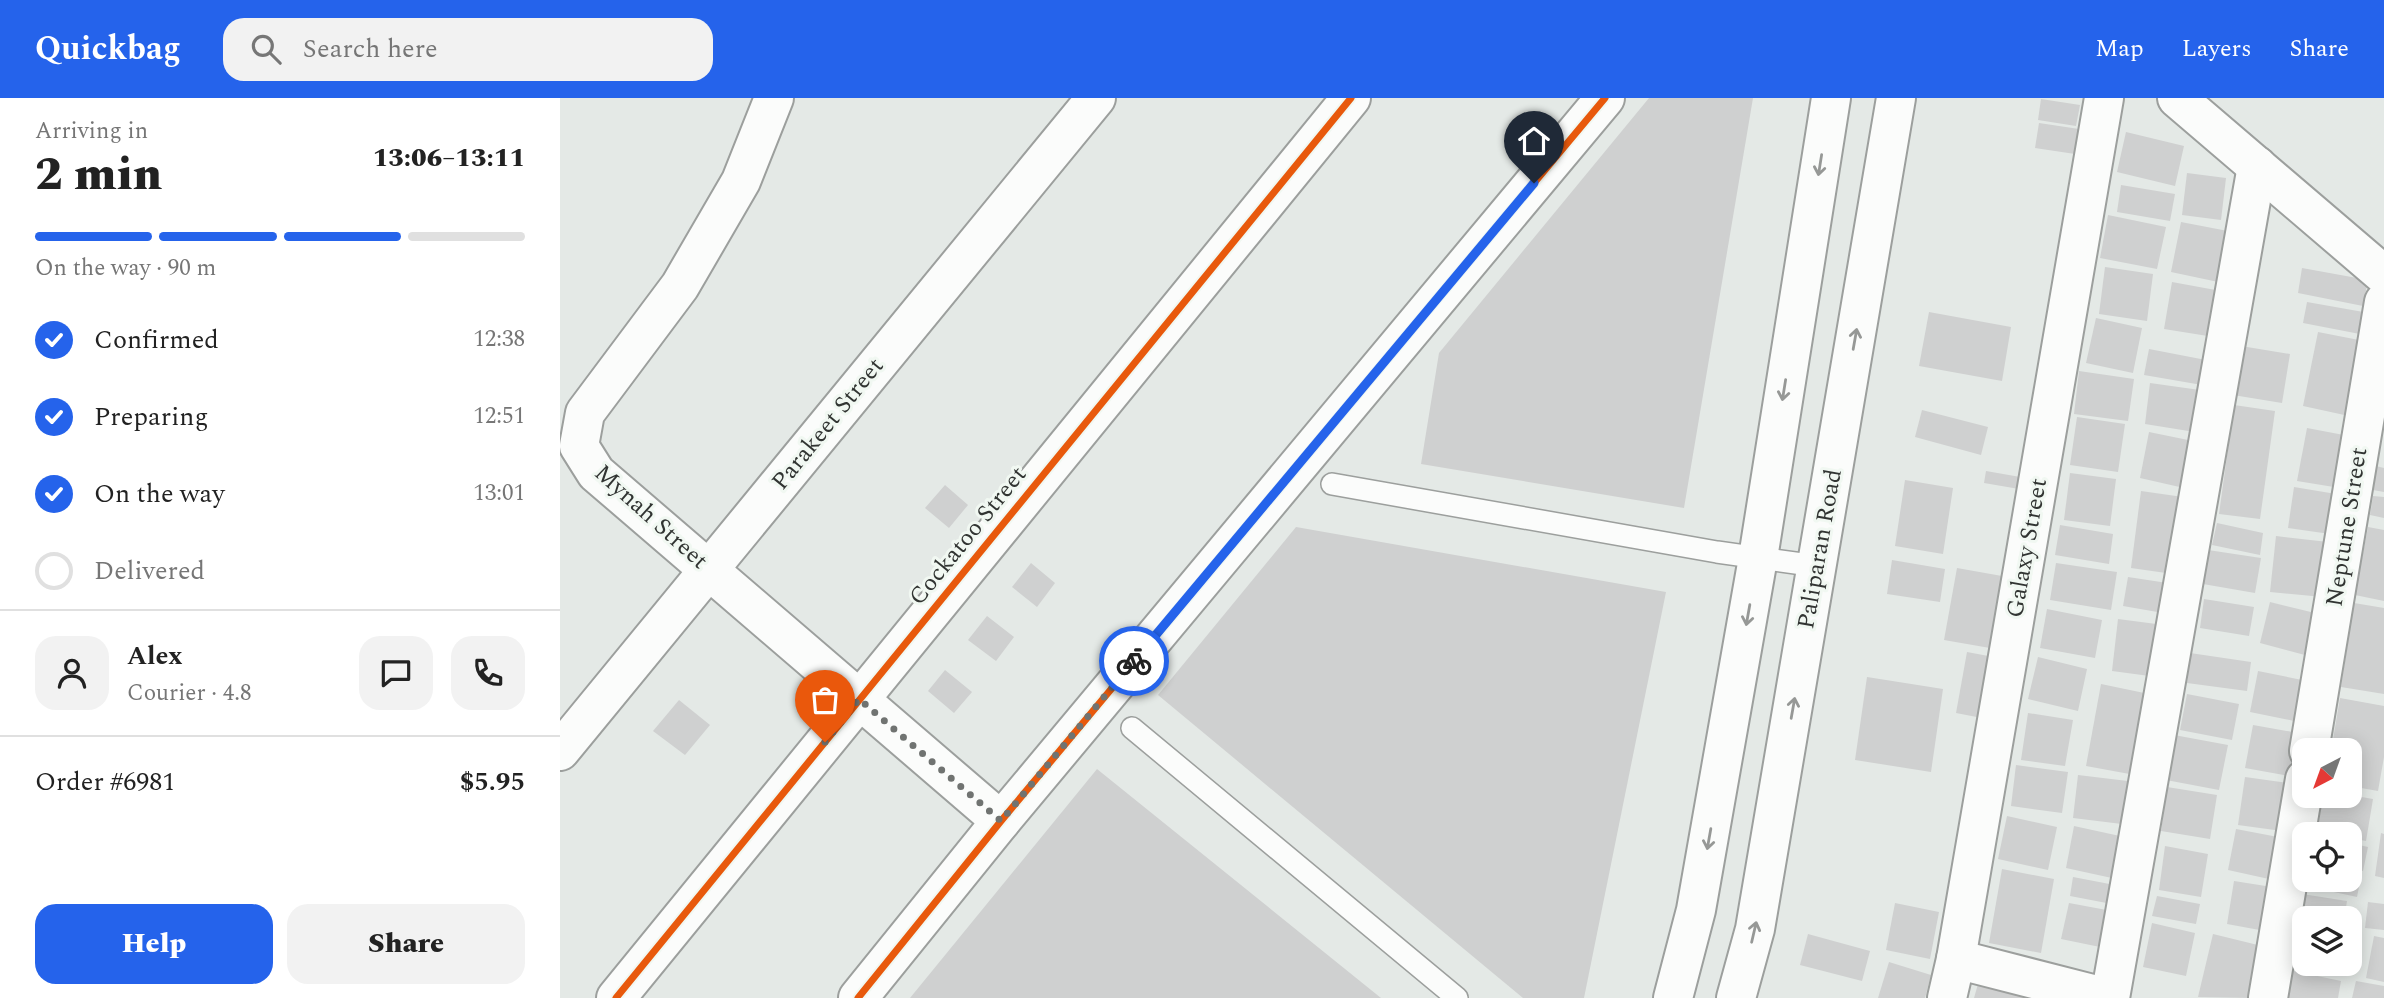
<!DOCTYPE html>
<html lang="en">
<head>
<meta charset="utf-8">
<style>
	:root { --surface:#fff; --page:#f2f2f2; --text:#222; --muted:#767676; --line:#e0e0e0; --accent:#2563eb }
	body { margin:0; font-family:Spectral,serif; background:var(--page); color:var(--text); height:100vh; display:flex; flex-direction:column; font-size:26px; white-space:nowrap }
	* { box-sizing:border-box; margin:0 }
	p { font-size:23px; color:var(--muted) }
	.icon { flex:none; width:38px; height:38px; fill:none; stroke:currentColor; stroke-width:2; stroke-linecap:round; stroke-linejoin:round }
	.map { position:relative; flex:1; overflow:hidden }
	.panel { display:flex; flex-direction:column; background:var(--surface); width:560px }
	.panel>* { flex:none }
	.needle { width:46px; rotate:221deg }
	.controls { position:absolute; left:1732px; top:640px; display:grid; gap:14px }
	.controls a { display:grid; place-items:center; width:70px; height:70px; border-radius:14px; background:var(--surface); box-shadow:0 4px 18px #0003; font-size:35px }
	.pin { position:absolute; display:grid; place-items:center; width:60px; height:60px; color:#fff; margin:-72px -30px; border-radius:50% 50% 50% 0; rotate:-45deg; box-shadow:0 0 7px #0007 }
	.pin .icon { rotate:45deg }
	.courier { position:absolute; display:grid; place-items:center; width:70px; height:70px; margin:-35px; border:5px solid #2563eb; border-radius:50%; background:#fff; color:#222; box-shadow:0 2px 9px #0007 }
	.head em { font-style:normal; font-weight:800 }
	.head div { display:flex; flex-direction:column-reverse }
	.head { display:flex; align-items:center; justify-content:space-between; height:119px; padding:0 35px }
	h1 { font-size:46px; font-weight:800; line-height:52px }
	.bar { display:grid; grid-template-columns:repeat(4,1fr); gap:10px 7px; align-content:center; height:84px; padding:0 35px }
	.bar i { height:9px; border-radius:5px; background:var(--line) }
	.bar .on { background:var(--accent) }
	.bar p { grid-column:span 4 }
	.line { display:flex; align-items:center; gap:18px; padding:0 35px; border-top:2px solid var(--line) }
	.line div { flex:1 }
	.round { display:grid; place-items:center; flex:none; width:74px; height:74px; border-radius:21px; background:var(--page) }
	ol { padding:0 35px; list-style:none }
	li { display:flex; align-items:center; gap:21px; height:77px }
	li p { margin-inline-start:auto }
	li .icon { padding:7px; border-radius:50%; background:var(--accent); color:#fff; stroke-width:4 }
	li:last-child { color:var(--muted) }
	li i { width:38px; height:38px; border:4px solid var(--line); border-radius:50% }
	.button { display:flex; gap:14px; margin-top:auto; padding:14px 35px }
	.button a { flex:1; height:80px; border-radius:21px; background:var(--accent); color:#fff; font-size:28px; font-weight:800; line-height:80px; text-align:center }
	.button a+a { background:var(--page); color:var(--text) }
	header { display:flex; align-items:center; gap:42px; box-sizing:border-box; height:98px; padding:0 35px; background:var(--accent); color:#fff }
	header strong { font-size:33px }
	nav { display:flex; gap:38px; margin-inline-start:auto; font-size:24px }
	.search { width:490px; height:63px; background:var(--page); display:flex; align-items:center; gap:18px; box-sizing:border-box; padding:0 24px; border-radius:21px; color:var(--muted); font-size:26px }
	main { display:flex; flex:1; min-height:0 }
	.map>svg:first-child { display:block }
	.building { fill:#cfd0d0 }
	.lines { fill:none; stroke-linecap:round; stroke-linejoin:round }
	.service-casing { stroke:#9c9f9d; stroke-width:24 }
	.minor-casing { stroke:#9c9f9d; stroke-width:42 }
	.primary-casing { stroke:#9c9f9d; stroke-width:42 }
	.service { stroke:#fbfcfb; stroke-width:21 }
	.minor { stroke:#fbfcfb; stroke-width:38 }
	.primary { stroke:#fbfcfb; stroke-width:38 }
	.cycleway-casing { stroke:#f1f8f2; stroke-width:11 }
	.cycleway { stroke:#e8590c; stroke-width:7 }
	.oneway { stroke:#969896 }
	.done { stroke:#707371; stroke-width:7; stroke-dasharray:0 12.6 }
	.route { stroke:#2563eb; stroke-width:9 }
	.labels { text-anchor:middle; dominant-baseline:central; stroke-width:6; stroke-linejoin:round; paint-order:stroke }
	.street-label { font-size:24px; fill:#313432; stroke:#f1f8f2 }
</style>
</head>
<body>
<header>
<strong>Quickbag</strong>
<div class="search"><svg class="icon" aria-label="search" viewBox="0 0 24 24"><circle cx="10" cy="10" r="6"/><path d="M15 15l6 6"/></svg>Search here</div>
<nav><a>Map</a><a>Layers</a><a>Share</a></nav>
</header>
<main>
<section class="panel">
<div class="head"><div><h1>2 min</h1><p>Arriving in</p></div><em>13:06–13:11</em></div>
<div class="bar"><i class="on"></i><i class="on"></i><i class="on"></i><i></i><p>On the way · 90 m</p></div>
<ol>
<li><svg class="icon" aria-label="check" viewBox="0 0 24 24"><path d="M5 12l5 5 9-10"/></svg>Confirmed<p>12:38</p></li>
<li><svg class="icon" aria-label="check" viewBox="0 0 24 24"><path d="M5 12l5 5 9-10"/></svg>Preparing<p>12:51</p></li>
<li><svg class="icon" aria-label="check" viewBox="0 0 24 24"><path d="M5 12l5 5 9-10"/></svg>On the way<p>13:01</p></li>
<li><i></i>Delivered</li>
</ol>
<div class="line" style="height:126px"><a class="round"><svg class="icon" aria-label="person" viewBox="0 0 24 24"><circle cx="12" cy="8" r="4"/><path d="M4 21q1-7 8-7t8 7"/></svg></a><div><b>Alex</b><p>Courier · 4.8</p></div><a class="round"><svg class="icon" aria-label="chat" viewBox="0 0 24 24"><path d="M4 5h16v11H9l-5 4z"/></svg></a><a class="round"><svg class="icon" aria-label="phone" viewBox="0 0 24 24"><path d="M5 4h4l2 5-3 2q2 4 5 5l2-3 5 2v4C11 20 4 13 5 4z"/></svg></a></div>
<div class="line" style="height:91px"><div>Order #6981</div><b>$5.95</b></div>
<div class="button"><a>Help</a><a>Share</a></div>
</section>
<div class="map">
<svg width="1824" height="900" viewBox="0 0 1824 900">
	<rect width="100%" height="100%" fill="#e4e9e6"/>
	<g class="building">
		<polygon points="1089,0 1193,0 1124,410 861,366 879,255"/>
		<polygon points="1481,1 1520,7 1516,28 1478,22"/>
		<polygon points="1479,25 1519,31 1515,56 1475,50"/>
		<polygon points="1566,34 1624,48 1615,88 1557,74"/>
		<polygon points="1627,75 1666,80 1661,122 1622,117"/>
		<polygon points="1561,87 1615,96 1610,123 1557,114"/>
		<polygon points="1548,117 1606,129 1597,171 1540,160"/>
		<polygon points="1621,124 1673,134 1663,185 1611,174"/>
		<polygon points="1545,169 1593,176 1587,223 1539,216"/>
		<polygon points="1742,170 1808,182 1803,208 1738,195"/>
		<polygon points="1612,184 1661,193 1654,239 1604,231"/>
		<polygon points="1747,204 1809,215 1805,237 1743,225"/>
		<polygon points="1369,214 1451,229 1442,283 1359,268"/>
		<polygon points="1536,220 1582,230 1573,275 1526,265"/>
		<polygon points="1758,234 1804,243 1789,318 1743,308"/>
		<polygon points="1681,248 1730,256 1722,305 1673,297"/>
		<polygon points="1589,251 1646,262 1642,287 1584,277"/>
		<polygon points="1519,273 1574,281 1568,323 1514,316"/>
		<polygon points="1590,285 1647,293 1641,335 1585,326"/>
		<polygon points="1674,307 1715,313 1700,421 1659,416"/>
		<polygon points="1362,312 1428,329 1421,357 1355,339"/>
		<polygon points="1517,319 1565,326 1558,374 1510,367"/>
		<polygon points="1747,330 1789,338 1780,390 1737,383"/>
		<polygon points="1589,334 1633,343 1624,390 1580,380"/>
		<polygon points="1816,368 1824,370 1824,394 1813,392"/>
		<polygon points="1426,373 1466,380 1465,392 1424,385"/>
		<polygon points="1510,375 1556,381 1550,428 1504,422"/>
		<polygon points="1345,382 1393,390 1383,456 1335,448"/>
		<polygon points="385,387 408,407 389,430 365,410"/>
		<polygon points="1734,389 1776,396 1770,436 1728,430"/>
		<polygon points="1581,393 1623,399 1613,476 1571,470"/>
		<polygon points="1813,398 1824,399 1824,420 1810,417"/>
		<polygon points="1657,425 1703,435 1700,457 1652,447"/>
		<polygon points="1500,427 1553,436 1549,466 1495,457"/>
		<polygon points="736,429 1106,494 1024,900 963,900 598,597"/>
		<polygon points="1808,429 1824,432 1824,503 1795,497"/>
		<polygon points="1716,438 1768,444 1763,499 1710,494"/>
		<polygon points="1648,452 1701,460 1695,495 1643,486"/>
		<polygon points="1332,462 1385,471 1380,504 1327,496"/>
		<polygon points="471,465 495,485 477,509 452,489"/>
		<polygon points="1496,465 1557,474 1551,512 1490,502"/>
		<polygon points="1397,470 1442,478 1430,550 1384,542"/>
		<polygon points="1568,479 1614,486 1609,516 1563,508"/>
		<polygon points="1644,501 1694,509 1689,538 1640,530"/>
		<polygon points="1710,504 1755,515 1745,557 1700,545"/>
		<polygon points="1794,505 1824,510 1824,596 1781,589"/>
		<polygon points="1487,511 1542,522 1535,560 1480,550"/>
		<polygon points="427,518 454,539 436,563 408,542"/>
		<polygon points="1558,521 1604,527 1597,579 1552,573"/>
		<polygon points="1407,554 1439,560 1427,621 1396,615"/>
		<polygon points="1630,555 1691,564 1687,593 1627,585"/>
		<polygon points="1478,559 1527,571 1518,613 1468,601"/>
		<polygon points="385,572 412,594 394,615 368,593"/>
		<polygon points="1698,573 1747,583 1739,624 1690,614"/>
		<polygon points="1307,579 1383,591 1371,674 1295,662"/>
		<polygon points="1541,586 1589,596 1575,677 1526,668"/>
		<polygon points="1627,596 1679,606 1672,642 1620,632"/>
		<polygon points="1780,600 1824,608 1824,659 1818,693 1790,688 1790,653 1771,653"/>
		<polygon points="119,602 150,627 125,657 93,633"/>
		<polygon points="1468,615 1513,622 1505,668 1461,662"/>
		<polygon points="1693,627 1738,635 1730,678 1685,670"/>
		<polygon points="1614,637 1668,647 1659,692 1606,682"/>
		<polygon points="1456,667 1508,674 1502,715 1451,708"/>
		<polygon points="537,671 821,900 350,900"/>
		<polygon points="1518,677 1576,684 1570,727 1513,720"/>
		<polygon points="1685,679 1728,685 1722,733 1678,727"/>
		<polygon points="1607,689 1657,697 1650,741 1601,733"/>
		<polygon points="1790,697 1813,701 1806,743 1790,740 1790,737 1757,735 1763,698"/>
		<polygon points="1447,718 1497,729 1488,772 1438,761"/>
		<polygon points="1514,728 1569,740 1561,782 1506,770"/>
		<polygon points="1676,731 1718,739 1709,781 1668,772"/>
		<polygon points="1821,735 1824,736 1824,780 1815,778"/>
		<polygon points="1790,745 1808,749 1803,773 1790,770"/>
		<polygon points="1605,748 1648,756 1641,799 1599,792"/>
		<polygon points="1442,771 1494,781 1481,855 1429,845"/>
		<polygon points="1790,777 1801,779 1797,799 1737,786 1745,782 1790,782"/>
		<polygon points="1513,779 1560,788 1557,807 1510,798"/>
		<polygon points="1674,783 1712,789 1705,833 1667,826"/>
		<polygon points="1742,796 1787,803 1784,821 1739,816"/>
		<polygon points="1597,798 1640,806 1636,826 1592,818"/>
		<polygon points="1808,804 1824,806 1824,832 1805,830"/>
		<polygon points="1335,805 1379,814 1370,861 1326,852"/>
		<polygon points="1509,805 1552,813 1545,850 1501,841"/>
		<polygon points="1592,825 1635,835 1626,878 1583,869"/>
		<polygon points="1248,836 1310,853 1302,883 1240,867"/>
		<polygon points="1653,836 1706,849 1693,900 1638,899"/>
		<polygon points="1814,838 1824,840 1824,884 1806,880"/>
		<polygon points="1737,848 1745,849 1745,868 1734,866"/>
		<polygon points="1329,864 1371,877 1365,900 1318,900"/>
		<polygon points="1745,866 1785,866 1784,874"/>
		<polygon points="1729,872 1781,883 1778,900 1723,900"/>
		<polygon points="1796,883 1824,888 1824,900 1792,900"/>
		<polygon points="1418,886 1464,899 1464,900 1414,900"/>
	</g>
	<g class="lines">
		<defs>
			<g id="service">
				<polyline points="772,386 1157,454 1257,468"/>
				<polyline points="572,630 897,900"/>
			</g>
			<g id="minor">
				<polyline points="214,0 181,83 120,188 25,315 19,348 36,375 441,723"/>
				<polyline points="1617,0 1824,177"/>
				<polyline points="0,653 536,0"/>
				<polyline points="1749,653 1824,204"/>
				<polyline points="1396,861 1548,900"/>
				<polyline points="56,900 791,0"/>
				<polyline points="298,900 441,723 1045,0"/>
				<polyline points="1387,900 1396,861 1544,0"/>
				<polyline points="1550,900 1697,68"/>
				<polyline points="1708,900 1745,681"/>
			</g>
			<g id="primary">
				<polyline points="1113,900 1136,812 1198,460 1271,0"/>
				<polyline points="1176,900 1195,831 1336,0"/>
			</g>
		</defs>
		<use href="#service" class="service-casing"/>
		<use href="#minor" class="minor-casing"/>
		<use href="#primary" class="primary-casing"/>
		<use href="#service" class="service"/>
		<use href="#minor" class="minor"/>
		<use href="#primary" class="primary"/>
		<defs>
			<g id="cycleway">
				<polyline points="56,900 791,0"/>
				<polyline points="298,900 441,723 1045,0"/>
			</g>
		</defs>
		<use href="#cycleway" class="cycleway-casing"/>
		<use href="#cycleway" class="cycleway"/>
	</g>
	<defs><path id="oneway-shaft" d="M-6 0H5M1.5-3L5.5 0L1.5 3" fill="none" stroke-width="1.6" stroke-linecap="round" stroke-linejoin="round" transform="scale(1.75)"/></defs>
	<g class="oneway">
		<use href="#oneway-shaft" transform="translate(1260 67) rotate(99)"/>
		<use href="#oneway-shaft" transform="translate(1295 241) rotate(-80)"/>
		<use href="#oneway-shaft" transform="translate(1224 292) rotate(99)"/>
		<use href="#oneway-shaft" transform="translate(1188 517) rotate(100)"/>
		<use href="#oneway-shaft" transform="translate(1233 610) rotate(-80)"/>
		<use href="#oneway-shaft" transform="translate(1149 741) rotate(100)"/>
		<use href="#oneway-shaft" transform="translate(1194 834) rotate(-77)"/>
	</g>
	<g class="lines">
		<polyline class="done" points="265,644 299,601 441,723 574,563"/>
		<polyline class="route" points="574,563 974,85"/>
	</g>
	<g class="labels">
		<g class="street-label">
			<text transform="translate(268 326) rotate(-51)">Parakeet Street</text>
			<text transform="translate(91 419) rotate(42)">Mynah Street</text>
			<text transform="translate(1787 429) rotate(-81)">Neptune Street</text>
			<text transform="translate(408 438) rotate(-51)">Cockatoo Street</text>
			<text transform="translate(1467 450) rotate(-80)">Galaxy Street</text>
			<text transform="translate(1260 451) rotate(-80)">Paliparan Road</text>
		</g>
	</g>
</svg>
<div class="controls">
<a><svg class="needle" viewBox="-14 -14 28 28"><path d="M0-13l5 13h-10z" fill="#e53935"/><path d="M0 13l5-13h-10z" fill="#767676"/></svg></a>
<a><svg class="icon" aria-label="locate" viewBox="0 0 24 24"><circle cx="12" cy="12" r="6"/><path d="M12 2v4M12 18v4M2 12h4M18 12h4"/></svg></a>
<a><svg class="icon" aria-label="layers" viewBox="0 0 24 24"><path d="M12 4l9 5-9 5-9-5zM3 14l9 5 9-5"/></svg></a>
</div>
<div class="pin" style="left:265px;top:644px;background:#ea580c"><svg class="icon" aria-label="bag" viewBox="0 0 24 24"><path d="M5 8h14l-1 12H6zM9 8a3 3 0 0 1 6 0"/></svg></div>
<div class="pin" style="left:974px;top:85px;background:#1f2937"><svg class="icon" aria-label="home" viewBox="0 0 24 24"><path d="M3 11l9-7 9 7M6 9v11h12V9"/></svg></div>
<div class="courier" style="left:574px;top:563px"><svg class="icon" aria-label="bike" viewBox="0 0 24 24"><circle cx="6" cy="16" r="4"/><circle cx="18" cy="16" r="4"/><path d="M6 16l4-8h5l3 8M10 8l3 8H6M13 5h3"/></svg></div>
</div>
</main>
</body>
</html>
